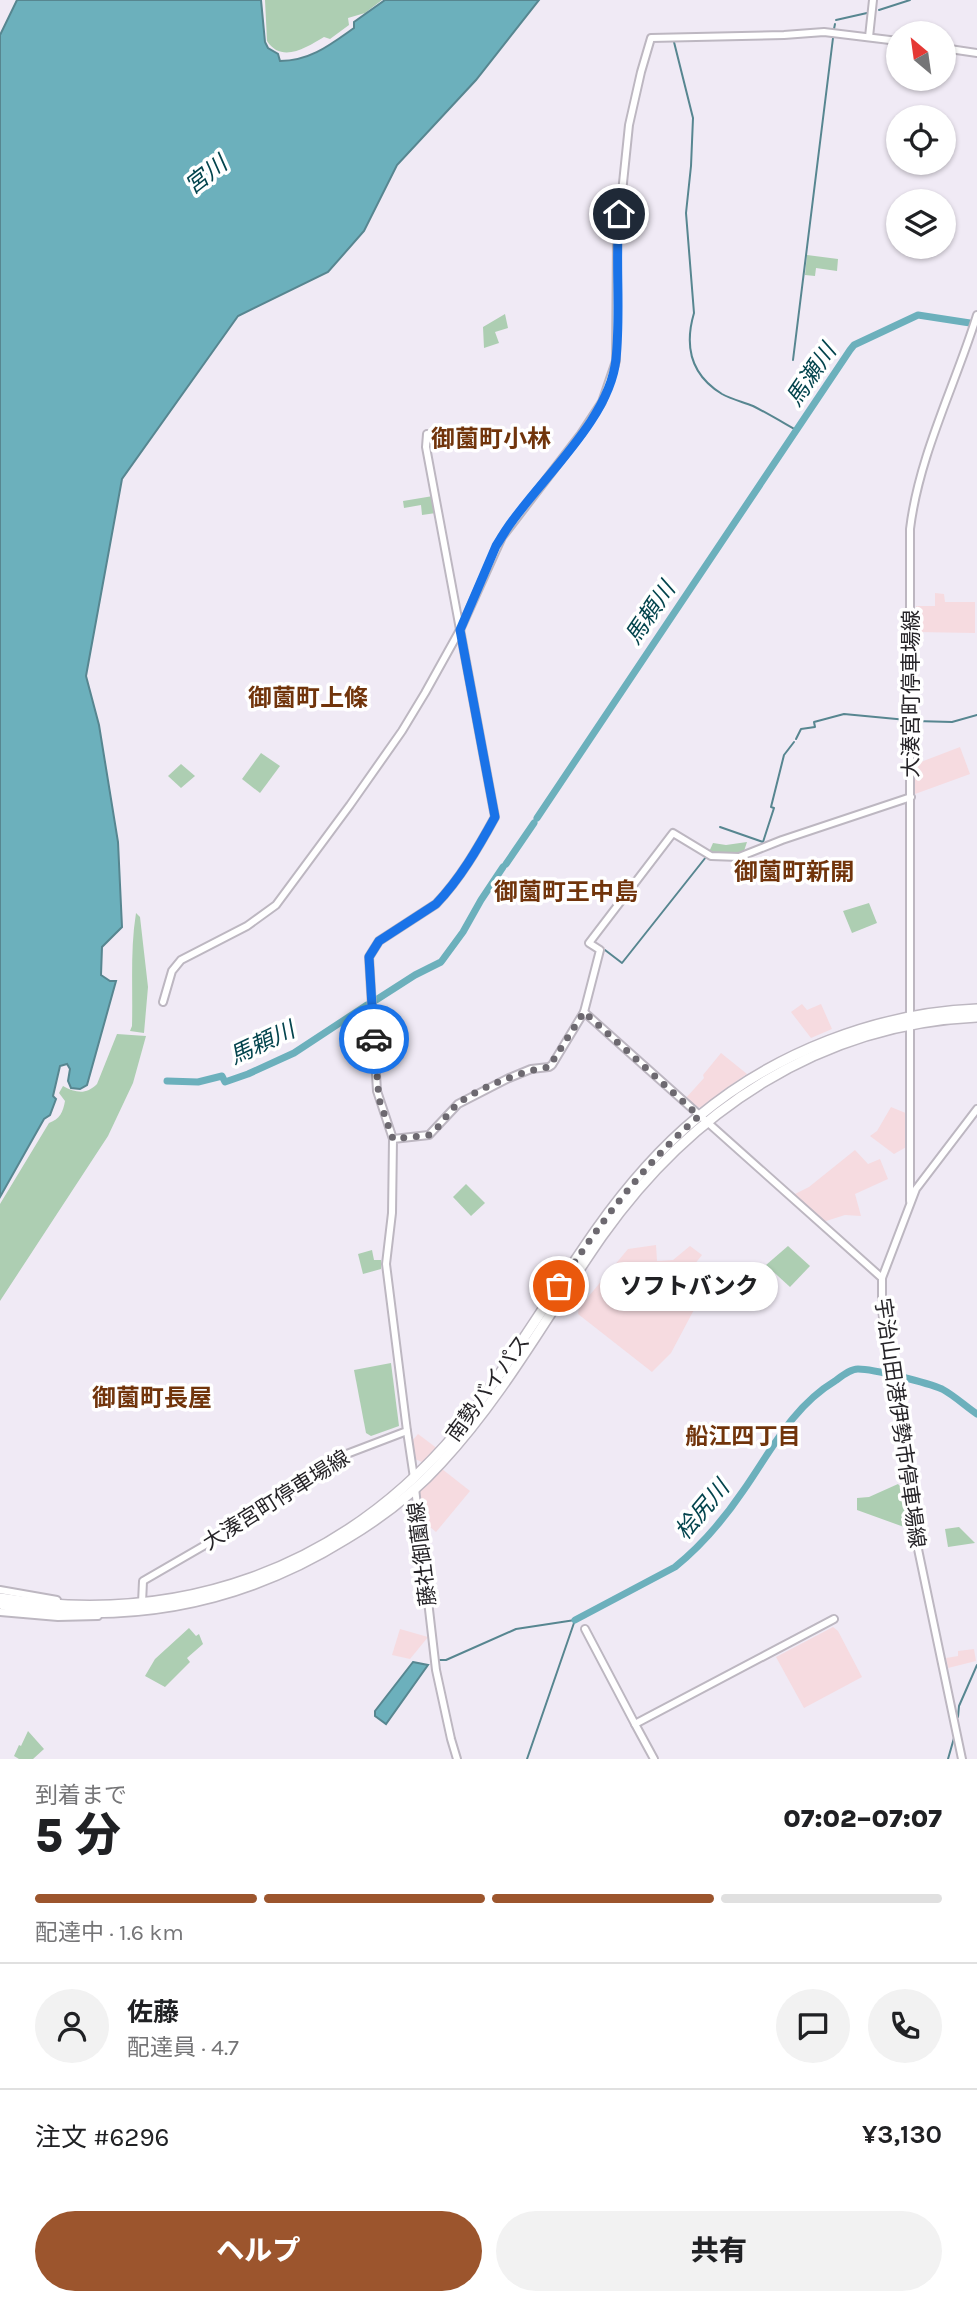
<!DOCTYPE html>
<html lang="ja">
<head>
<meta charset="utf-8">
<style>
	:root { --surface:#fff; --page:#f2f2f2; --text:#202124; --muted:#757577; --line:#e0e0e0; --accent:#9c552d }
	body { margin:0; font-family:Karla,"Noto Sans JP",sans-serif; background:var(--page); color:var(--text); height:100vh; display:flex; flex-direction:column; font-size:26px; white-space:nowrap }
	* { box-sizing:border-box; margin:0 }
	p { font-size:23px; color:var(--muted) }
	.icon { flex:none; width:38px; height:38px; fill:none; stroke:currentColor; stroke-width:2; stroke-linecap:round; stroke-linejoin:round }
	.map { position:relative; height:1759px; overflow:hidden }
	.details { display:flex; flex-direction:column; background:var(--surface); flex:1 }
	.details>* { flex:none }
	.needle { width:46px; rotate:331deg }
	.fabs { position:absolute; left:886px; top:21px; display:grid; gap:14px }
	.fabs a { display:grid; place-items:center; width:70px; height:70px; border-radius:50%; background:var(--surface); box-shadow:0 2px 5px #0004; font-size:35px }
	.pin { position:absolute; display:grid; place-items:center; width:60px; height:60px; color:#fff; margin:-30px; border:4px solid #fff; border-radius:50%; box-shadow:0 2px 7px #0007 }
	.courier { position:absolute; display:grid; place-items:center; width:70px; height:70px; margin:-35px; border:5px solid #1a73e8; border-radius:50%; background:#fff; color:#222; box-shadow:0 2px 9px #0007 }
	.bubble { position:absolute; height:49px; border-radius:24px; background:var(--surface); box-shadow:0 2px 5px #0004; font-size:23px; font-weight:800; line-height:49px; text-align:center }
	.summary em { font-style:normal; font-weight:800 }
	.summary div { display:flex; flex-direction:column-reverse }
	.summary { display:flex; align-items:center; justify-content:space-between; height:119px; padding:0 35px }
	h1 { font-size:46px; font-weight:800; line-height:52px }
	.bar { display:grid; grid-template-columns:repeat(4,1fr); gap:10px 7px; align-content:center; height:84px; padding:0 35px }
	.bar i { height:9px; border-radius:5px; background:var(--line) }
	.bar .selected { background:var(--accent) }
	.bar p { grid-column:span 4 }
	.line { display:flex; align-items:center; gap:18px; padding:0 35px; border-top:2px solid var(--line) }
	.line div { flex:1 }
	.round { display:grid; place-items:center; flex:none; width:74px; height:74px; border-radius:37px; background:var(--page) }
	.action { display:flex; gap:14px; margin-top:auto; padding:14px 35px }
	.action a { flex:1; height:80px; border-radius:42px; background:var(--accent); color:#fff; font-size:28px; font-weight:800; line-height:80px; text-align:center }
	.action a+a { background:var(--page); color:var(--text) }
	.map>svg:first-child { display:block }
	.commercial { fill:#f6dbe0 }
	.green { fill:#adceb2 }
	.water { fill:#6cb0bc; stroke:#578690; stroke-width:2 }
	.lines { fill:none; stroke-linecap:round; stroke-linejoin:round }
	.stream { stroke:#578690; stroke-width:2 }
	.river { stroke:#6cb0bc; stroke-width:7 }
	.secondary-casing { stroke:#bdb7c1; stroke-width:10 }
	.highway-casing { stroke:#bdb7c1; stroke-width:12 }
	.secondary { stroke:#fff; stroke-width:6 }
	.highway { stroke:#fff; stroke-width:9 }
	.done { stroke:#6d6970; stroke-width:7; stroke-dasharray:0 12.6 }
	.route { stroke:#1a73e8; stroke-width:9 }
	.labels { text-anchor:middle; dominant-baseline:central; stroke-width:7; stroke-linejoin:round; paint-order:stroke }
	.street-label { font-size:21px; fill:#262428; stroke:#fff }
	.water-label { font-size:23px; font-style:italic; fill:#03444d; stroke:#fff }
	.neighbourhood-label { font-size:23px; font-weight:bold; fill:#71340b; stroke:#fff }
	.quarter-label { font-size:24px; font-weight:bold; fill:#71340b; stroke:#fff }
</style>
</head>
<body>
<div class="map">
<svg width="977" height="1759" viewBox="0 0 977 1759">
	<rect width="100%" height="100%" fill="#f0eaf5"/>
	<g class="commercial">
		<polygon points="935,593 944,594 945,602 975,602 975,633 916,632 916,606 935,606"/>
		<polygon points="960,747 970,774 915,794 913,765"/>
		<polygon points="802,1004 807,1010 821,1004 832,1029 811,1038 791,1012"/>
		<polygon points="721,1053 747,1074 722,1091 705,1107 695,1108 685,1099 704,1078 703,1075"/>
		<polygon points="891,1107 908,1114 908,1146 894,1154 870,1136 877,1131"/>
		<polygon points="855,1150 868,1164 880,1159 888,1179 855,1194 861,1216 845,1215 823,1222 793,1195 809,1187"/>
		<polygon points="656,1245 657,1261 673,1260 690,1246 702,1255 678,1285 693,1297 697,1304 671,1353 652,1372 578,1314 579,1308 628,1249"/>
		<polygon points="418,1434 438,1449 424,1463 415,1459 412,1441"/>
		<polygon points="442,1469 470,1491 436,1532 422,1520 418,1494 421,1489"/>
		<polygon points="833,1627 838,1631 862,1677 804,1708 776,1657"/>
		<polygon points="400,1629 428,1637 410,1659 392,1655"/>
		<polygon points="974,1649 976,1661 948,1668 946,1658 958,1656 958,1651"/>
	</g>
	<g class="green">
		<path d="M265,0H382L365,13L348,18L349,25L330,39L324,37C307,47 282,64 267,41Z"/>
		<polygon points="807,255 838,259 837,271 816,268 815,276 805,275"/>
		<polygon points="505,314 508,328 495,332 499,343 484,348 483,327"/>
		<polygon points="433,496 436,513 422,515 421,505 404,508 403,501"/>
		<polygon points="261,753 280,766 260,793 242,779"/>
		<polygon points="181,764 195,776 181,788 168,776"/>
		<polygon points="747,842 743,854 721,855 709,852 713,843 726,845"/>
		<polygon points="869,903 877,923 852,933 843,911"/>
		<path d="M136,913L140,917L148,987L144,1033L130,1031L132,1026C133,988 130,950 136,913Z"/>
		<path d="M117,1034L146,1036L133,1083L108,1136L0,1301V1204L49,1123C60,1119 63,1112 65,1101L59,1093L63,1086C76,1093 86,1095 97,1084Z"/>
		<polygon points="466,1184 485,1203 471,1216 453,1197"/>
		<polygon points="788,1246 810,1266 790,1287 766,1265"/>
		<polygon points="372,1250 374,1260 381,1260 381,1269 363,1274 358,1254"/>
		<polygon points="391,1363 399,1426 371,1436 366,1433 354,1370"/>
		<polygon points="898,1484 909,1496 904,1527 857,1510 857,1498 869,1497"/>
		<polygon points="959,1527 975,1543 948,1547 945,1529"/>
		<polygon points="189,1628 196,1636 199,1634 203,1644 187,1658 190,1662 165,1687 145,1676 155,1659"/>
		<polygon points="28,1731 44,1749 33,1759 19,1759 14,1756 19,1745 21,1746"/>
	</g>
	<g class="water">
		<path d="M17,0H261L265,42L268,48L278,54L280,61C310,61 330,45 354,28V22L385,0H539L476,80L397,165L364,231L328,272L238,316L122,479L86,676L99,725L118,842L122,927L102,947L101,975L110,981H116L87,1085L80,1089L71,1088L68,1081L70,1069L67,1064L60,1066L53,1096L56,1099L50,1115L44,1119L0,1197V35Z"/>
		<polygon points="413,1662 428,1665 386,1724 375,1716 375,1711"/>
	</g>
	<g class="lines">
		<g class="stream">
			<polyline points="879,10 910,0"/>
			<polyline points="836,20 867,13"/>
			<polyline points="834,29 835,24"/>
			<path d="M674,42L693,118L691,166L686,213L694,313C684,347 691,375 722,394C731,399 743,402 753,406C767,413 782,422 796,430"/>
			<polyline points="793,360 833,38"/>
			<polyline points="915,721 952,722 977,715"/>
			<polyline points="796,739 801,729 815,727 814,722 844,714 907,720"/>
			<polyline points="720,827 763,842 774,808 771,807 784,755 794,742"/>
			<polyline points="605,950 622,963 706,857"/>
			<polyline points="440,1660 446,1660 516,1629 575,1620 527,1759"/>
			<polyline points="958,1717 959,1706 977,1665"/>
			<polyline points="948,1759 954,1738"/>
		</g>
		<g class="river">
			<polyline points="537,818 850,350 854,345 918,315 970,323 977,327"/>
			<polyline points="506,864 534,823"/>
			<polyline points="376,1000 415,975 441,962 463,932 481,900 503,867"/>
			<polyline points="167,1081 198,1082 222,1076 225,1082 248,1074 294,1053 367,1005"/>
			<path d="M575,1620L675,1567C701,1546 724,1519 743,1491C771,1451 792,1407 835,1381C842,1376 850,1369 858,1369C874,1369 928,1383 942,1389C955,1396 965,1406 977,1414"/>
		</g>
		<defs>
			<g id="secondary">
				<polyline points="869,37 873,0"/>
				<polyline points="943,48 977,53"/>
				<polyline points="163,1002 172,971 181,960 247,926 276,905 350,805 402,731 425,693 460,630 502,537 581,434 602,402 616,361 617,241 629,125 641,72 651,38 784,35 824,32 898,41"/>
				<polyline points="584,1012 882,1278"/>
				<path d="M393,1139L377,1091L369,957L379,941L436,904C460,879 478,848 495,817L426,447L427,434"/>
				<path d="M910,1201V529C919,455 955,386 977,315"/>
				<polyline points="407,1431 414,1478"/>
				<polyline points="415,1488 436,1670 451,1739 457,1759"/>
				<polyline points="0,1590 57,1600"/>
				<polyline points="142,1603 143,1581 276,1504 344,1455 407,1431 386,1264 392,1213 393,1139 429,1135 458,1104 509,1078 531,1069 549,1067 552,1065 584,1012 600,950 589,943 673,833 711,856 739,857 782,840 911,797"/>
				<polyline points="0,1612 58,1617 98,1616"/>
				<polyline points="585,1629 635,1724"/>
				<polyline points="654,1759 635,1724 834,1619"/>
				<polyline points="962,1759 914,1530 912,1518 915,1501 886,1343 882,1309 882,1278 916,1189 977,1109"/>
			</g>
			<g id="highway">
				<path d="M0,1598C179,1627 341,1570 458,1431C471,1415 482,1398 494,1382C529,1332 561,1280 596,1230C625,1189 659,1149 698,1117C774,1053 877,1013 977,1009"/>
				<path d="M3,1605C126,1626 240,1605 346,1539C381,1518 414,1493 441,1463C504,1395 549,1312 602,1236C691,1110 820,1024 977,1017"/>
			</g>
		</defs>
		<use href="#secondary" class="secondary-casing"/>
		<use href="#highway" class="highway-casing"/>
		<use href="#secondary" class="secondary"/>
		<use href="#highway" class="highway"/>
	</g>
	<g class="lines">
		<path class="done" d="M374,1039L379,1099L393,1139L429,1135C441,1127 447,1112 459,1103C478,1088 525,1070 549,1067L584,1012L699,1116C643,1165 599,1224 559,1286"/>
		<path class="route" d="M374,1039L369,957L379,941L436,904C460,879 478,848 495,817L460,630L496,546L506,530C539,480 610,420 616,359C621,311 615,262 619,214"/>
	</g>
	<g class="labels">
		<g class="street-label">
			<text transform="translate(911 694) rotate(-90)">大湊宮町停車場線</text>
			<text transform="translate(488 1388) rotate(-54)">南勢バイパス</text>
			<text transform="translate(900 1423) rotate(82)">宇治山田港伊勢市停車場線</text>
			<text transform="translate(276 1500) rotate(-32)">大湊宮町停車場線</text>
			<text transform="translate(422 1554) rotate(-97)">藤社御薗線</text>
		</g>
		<g class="water-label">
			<text transform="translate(206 175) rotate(-38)">宮川</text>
			<text transform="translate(811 375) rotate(-56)">馬瀬川</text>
			<text transform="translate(650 613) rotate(-56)">馬頼川</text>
			<text transform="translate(262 1043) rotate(-25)">馬頼川</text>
			<text transform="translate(702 1510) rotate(-50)">桧尻川</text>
		</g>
		<g class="neighbourhood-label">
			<text x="743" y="1436">船江四丁目</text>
		</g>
		<g class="quarter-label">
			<text x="491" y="439">御薗町小林</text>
			<text x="308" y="698">御薗町上條</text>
			<text x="794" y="872">御薗町新開</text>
			<text x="566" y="892">御薗町王中島</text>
			<text x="152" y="1398">御薗町長屋</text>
		</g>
	</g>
</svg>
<div class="fabs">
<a><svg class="needle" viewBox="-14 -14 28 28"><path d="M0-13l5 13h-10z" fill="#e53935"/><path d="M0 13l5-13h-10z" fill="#757577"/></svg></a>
<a><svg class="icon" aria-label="locate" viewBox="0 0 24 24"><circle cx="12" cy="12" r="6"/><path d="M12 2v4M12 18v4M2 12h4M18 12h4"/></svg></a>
<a><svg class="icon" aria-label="layers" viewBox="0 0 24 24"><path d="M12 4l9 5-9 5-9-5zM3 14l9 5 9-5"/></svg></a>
</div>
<div class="pin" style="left:559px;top:1286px;background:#ea580c"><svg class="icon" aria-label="bag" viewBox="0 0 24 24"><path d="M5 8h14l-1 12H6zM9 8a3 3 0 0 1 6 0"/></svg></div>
<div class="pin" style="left:619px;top:214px;background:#1f2937"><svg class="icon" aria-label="home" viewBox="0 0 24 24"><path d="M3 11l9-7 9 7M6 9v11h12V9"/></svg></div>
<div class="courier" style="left:374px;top:1039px"><svg class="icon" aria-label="car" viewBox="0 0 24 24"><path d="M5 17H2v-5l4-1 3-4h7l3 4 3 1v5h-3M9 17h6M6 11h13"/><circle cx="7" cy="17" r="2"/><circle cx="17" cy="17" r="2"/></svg></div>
<div class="bubble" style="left:600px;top:1262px;width:178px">ソフトバンク</div>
</div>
<section class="details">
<div class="summary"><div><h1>5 分</h1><p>到着まで</p></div><em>07:02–07:07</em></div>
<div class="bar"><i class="selected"></i><i class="selected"></i><i class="selected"></i><i></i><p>配達中 · 1.6 km</p></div>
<div class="line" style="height:126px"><a class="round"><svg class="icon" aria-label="person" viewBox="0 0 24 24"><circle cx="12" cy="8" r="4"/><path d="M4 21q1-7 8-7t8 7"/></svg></a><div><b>佐藤</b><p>配達員 · 4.7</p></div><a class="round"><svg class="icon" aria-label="chat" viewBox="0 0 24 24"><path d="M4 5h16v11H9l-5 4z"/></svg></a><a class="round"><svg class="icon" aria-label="phone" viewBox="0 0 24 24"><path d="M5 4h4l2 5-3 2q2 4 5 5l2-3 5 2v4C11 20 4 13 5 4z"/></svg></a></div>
<div class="line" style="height:91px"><div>注文 #6296</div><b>¥3,130</b></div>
<div class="action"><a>ヘルプ</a><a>共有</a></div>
</section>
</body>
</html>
